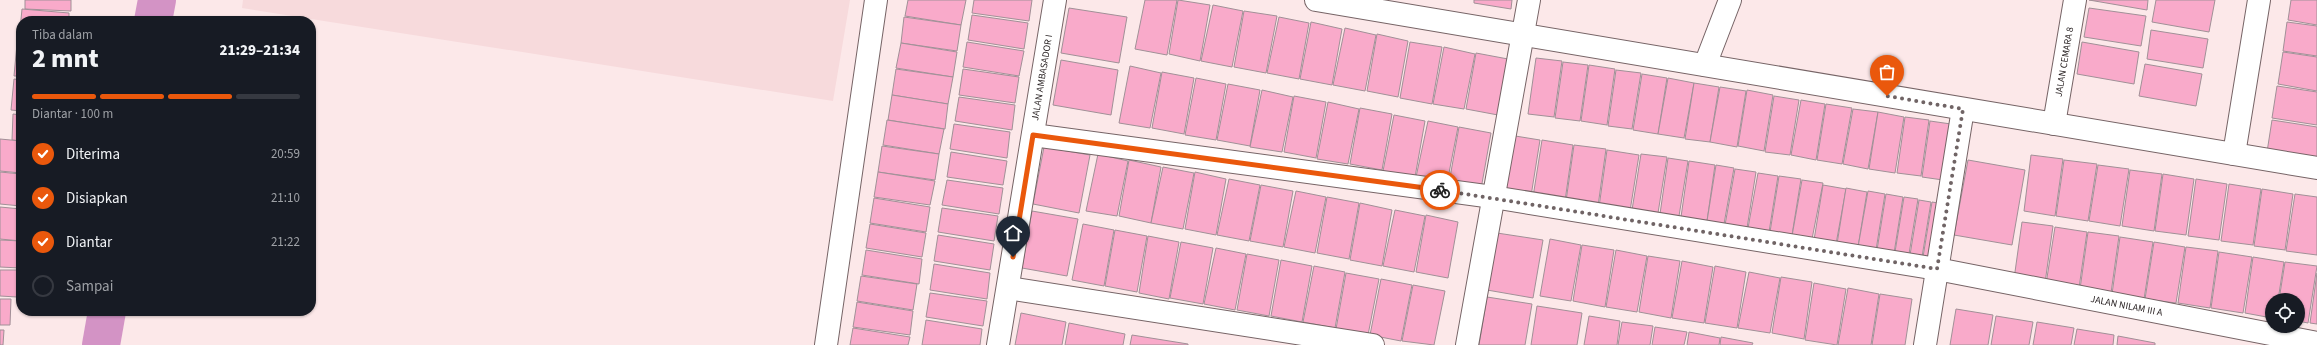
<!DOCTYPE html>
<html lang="id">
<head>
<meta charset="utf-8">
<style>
	:root { --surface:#171b24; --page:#242831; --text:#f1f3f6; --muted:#9ea1a6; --line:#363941; --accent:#ea580c }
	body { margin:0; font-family:"Source Sans 3",sans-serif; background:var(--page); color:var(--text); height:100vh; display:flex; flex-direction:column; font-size:15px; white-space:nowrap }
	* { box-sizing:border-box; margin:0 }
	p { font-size:13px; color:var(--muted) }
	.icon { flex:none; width:22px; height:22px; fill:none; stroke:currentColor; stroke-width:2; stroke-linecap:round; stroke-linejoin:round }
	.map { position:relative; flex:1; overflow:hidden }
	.drawer { position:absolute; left:16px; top:16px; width:300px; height:300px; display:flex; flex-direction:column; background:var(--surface); border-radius:16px; box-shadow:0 1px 3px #0004 }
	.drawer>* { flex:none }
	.tools { position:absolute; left:2265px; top:293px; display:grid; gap:8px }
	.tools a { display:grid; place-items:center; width:40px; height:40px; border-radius:50%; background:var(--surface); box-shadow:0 1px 3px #0004; font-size:20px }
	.pin { position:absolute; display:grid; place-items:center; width:34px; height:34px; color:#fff; margin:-41px -17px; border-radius:50% 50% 50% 0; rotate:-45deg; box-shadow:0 0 4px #0007 }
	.pin .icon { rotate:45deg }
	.courier { position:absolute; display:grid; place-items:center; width:40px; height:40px; margin:-20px; border:3px solid #ea580c; border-radius:50%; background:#fff; color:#222; box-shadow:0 1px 5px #0007 }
	.headline em { font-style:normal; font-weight:800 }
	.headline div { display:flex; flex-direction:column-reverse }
	.headline { display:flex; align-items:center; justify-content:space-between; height:68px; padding:0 16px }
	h1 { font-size:26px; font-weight:800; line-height:30px }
	.bar { display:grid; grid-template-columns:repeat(4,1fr); gap:6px 4px; align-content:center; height:48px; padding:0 16px }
	.bar i { height:5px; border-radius:3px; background:var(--line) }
	.bar .current { background:var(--accent) }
	.bar p { grid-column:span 4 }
	ol { padding:0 16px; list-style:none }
	li { display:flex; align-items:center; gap:12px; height:44px }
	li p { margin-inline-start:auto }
	li .icon { padding:4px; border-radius:50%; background:var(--accent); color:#fff; stroke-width:4 }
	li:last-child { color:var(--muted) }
	li i { width:22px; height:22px; border:2px solid var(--line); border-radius:50% }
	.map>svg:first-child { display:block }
	.built { fill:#f7dadc }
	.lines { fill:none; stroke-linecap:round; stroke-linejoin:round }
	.canal { stroke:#d393c5; stroke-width:38 }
	.building { fill:#f9aaca; stroke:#a19097 }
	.minor-casing { stroke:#766466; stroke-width:24 }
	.minor { stroke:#fff; stroke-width:22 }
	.done { stroke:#706465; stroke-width:4; stroke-dasharray:0 7.2 }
	.route { stroke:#ea580c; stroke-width:5 }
	.labels { text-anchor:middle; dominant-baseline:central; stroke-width:3; stroke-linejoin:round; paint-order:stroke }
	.street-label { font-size:10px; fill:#241d1e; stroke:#fce8e9 }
</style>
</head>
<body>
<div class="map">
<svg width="2317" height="345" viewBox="0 0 2317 345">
	<rect width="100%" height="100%" fill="#fce8e9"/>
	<polygon class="built" points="243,0 850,0 833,101 242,8"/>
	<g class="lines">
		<g class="canal">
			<polyline points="153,21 157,0"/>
			<polyline points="101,345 107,311"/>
		</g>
	</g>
	<g class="building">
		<polygon points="25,0 71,0 71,11 25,9"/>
		<polygon points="908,0 966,0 961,25 905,16"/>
		<polygon points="974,0 1032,0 1029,21 972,13"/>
		<polygon points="1145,0 1177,0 1167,55 1135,49"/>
		<polygon points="1178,0 1210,5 1200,61 1169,54"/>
		<polygon points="1474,0 1512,0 1511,9 1474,3"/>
		<polygon points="2089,0 2148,0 2147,10"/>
		<polygon points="2156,0 2215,0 2209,32 2152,22"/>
		<polygon points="2291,0 2317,0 2317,25 2288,20"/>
		<polygon points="1213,5 1243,11 1232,67 1201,61"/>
		<polygon points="1069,8 1127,17 1119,63 1061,53"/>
		<polygon points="2089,8 2146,16 2141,46 2084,37"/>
		<polygon points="22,9 69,13 69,21 21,21 21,41 19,40"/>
		<polygon points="1244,11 1277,16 1266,73 1234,67"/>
		<polygon points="972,15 1028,23 1024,49 968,40"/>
		<polygon points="904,17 961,25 957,51 901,43"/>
		<polygon points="1279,17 1309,23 1299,79 1267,73"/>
		<polygon points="1311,22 1342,29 1332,85 1300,79"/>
		<polygon points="2287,22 2317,26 2317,56 2283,51"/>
		<polygon points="1345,28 1376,35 1365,91 1333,85"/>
		<polygon points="2151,30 2208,39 2203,68 2147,59"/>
		<polygon points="1377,34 1408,41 1398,97 1367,91"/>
		<polygon points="967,42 1024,51 1019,76 963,67"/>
		<polygon points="1410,42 1442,47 1432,104 1400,98"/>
		<polygon points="2082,42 2139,52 2134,84 2077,74"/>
		<polygon points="901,43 957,52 953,77 896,68"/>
		<polygon points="17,44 21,44 21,76 14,76"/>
		<polygon points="1444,47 1475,54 1464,109 1433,104"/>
		<polygon points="2283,52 2317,57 2317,91 2278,84"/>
		<polygon points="1476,53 1508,59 1498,115 1466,109"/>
		<polygon points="1536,58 1562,61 1554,117 1528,114"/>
		<polygon points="1061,60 1118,70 1111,115 1053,105"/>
		<polygon points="1563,62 1588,65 1580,121 1555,118"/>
		<polygon points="2145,64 2202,74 2196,106 2139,96"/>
		<polygon points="1589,65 1615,69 1607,125 1581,121"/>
		<polygon points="1130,66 1161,73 1150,128 1119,123"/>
		<polygon points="896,69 953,77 948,104 892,95"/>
		<polygon points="963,69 1019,77 1015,103 959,95"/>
		<polygon points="1616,70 1641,73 1632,129 1608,126"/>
		<polygon points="1162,72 1194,78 1184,134 1152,128"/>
		<polygon points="1642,74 1667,78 1658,134 1633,130"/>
		<polygon points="1196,78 1226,84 1216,140 1185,135"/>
		<polygon points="1668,78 1694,83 1684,138 1658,134"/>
		<polygon points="14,79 21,80 21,111 11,110"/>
		<polygon points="1694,83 1719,87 1710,142 1685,139"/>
		<polygon points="1228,84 1260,90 1250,146 1217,140"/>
		<polygon points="2277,86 2317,92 2317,125 2272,118"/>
		<polygon points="1720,87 1746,91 1737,147 1710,142"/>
		<polygon points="1262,90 1293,97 1282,152 1250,147"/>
		<polygon points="1747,90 1773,95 1764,151 1738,146"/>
		<polygon points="892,95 948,104 945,129 888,120"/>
		<polygon points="1294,96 1326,102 1316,158 1284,152"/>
		<polygon points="1774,96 1799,100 1790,155 1765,152"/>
		<polygon points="959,97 1015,105 1012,130 955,121"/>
		<polygon points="1801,100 1825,104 1816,160 1791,155"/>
		<polygon points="1328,102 1359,109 1348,164 1317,159"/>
		<polygon points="1826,104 1852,108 1842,164 1817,160"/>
		<polygon points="1360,108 1392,114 1382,170 1350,164"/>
		<polygon points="1853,109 1878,112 1868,169 1843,164"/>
		<polygon points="1878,112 1904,117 1895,173 1869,169"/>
		<polygon points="13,114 21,115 21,141 12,140"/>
		<polygon points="1394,115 1425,121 1415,177 1383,171"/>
		<polygon points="1905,117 1929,120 1921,176 1897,173"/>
		<polygon points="887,120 944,129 939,154 883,145"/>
		<polygon points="2272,120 2317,127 2317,160 2267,152"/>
		<polygon points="1428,121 1458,127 1447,183 1416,177"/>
		<polygon points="1930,121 1951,124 1943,180 1922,177"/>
		<polygon points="954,124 1010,132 1007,158 950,149"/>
		<polygon points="1459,127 1491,133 1481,189 1449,183"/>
		<polygon points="1509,135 1540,140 1531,196 1500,191"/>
		<polygon points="0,139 21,141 21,173 0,171"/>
		<polygon points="1542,140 1573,145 1565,201 1533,197"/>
		<polygon points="1574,145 1606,149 1598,206 1566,201"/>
		<polygon points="882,146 939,154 935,180 878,172"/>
		<polygon points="1044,147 1090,155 1079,213 1033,204"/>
		<polygon points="1607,150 1639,155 1630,211 1599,207"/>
		<polygon points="951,152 1007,161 1003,185 947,177"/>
		<polygon points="1098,154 1128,161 1117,216 1086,211"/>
		<polygon points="1641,154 1667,157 1658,213 1632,210"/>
		<polygon points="2031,155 2063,159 2055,216 2024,211"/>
		<polygon points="1668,158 1688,161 1679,216 1660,214"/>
		<polygon points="1129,160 1161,167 1151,223 1119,216"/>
		<polygon points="1968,160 2025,170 2012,245 1954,235"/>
		<polygon points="2064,160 2097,164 2088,221 2056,216"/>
		<polygon points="1689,161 1715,165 1707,221 1681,217"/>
		<polygon points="1716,165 1734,168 1724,224 1707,221"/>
		<polygon points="2098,165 2129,169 2120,226 2089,221"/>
		<polygon points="1163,167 1194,173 1183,229 1151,223"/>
		<polygon points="1735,169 1756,172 1747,228 1725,225"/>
		<polygon points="2130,170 2162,174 2154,231 2122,226"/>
		<polygon points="0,172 21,174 21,206 0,204"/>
		<polygon points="878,172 935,181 930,205 874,197"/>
		<polygon points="1195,172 1226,179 1216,235 1185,229"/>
		<polygon points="1758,173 1778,176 1769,232 1748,228"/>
		<polygon points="2163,174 2194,179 2186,235 2155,231"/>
		<polygon points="1779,176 1801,179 1792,235 1770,232"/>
		<polygon points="1229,179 1260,185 1249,241 1217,235"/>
		<polygon points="2196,179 2227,184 2219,240 2188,236"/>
		<polygon points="947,180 1003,188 999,214 942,205"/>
		<polygon points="1802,180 1823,183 1812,239 1792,236"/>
		<polygon points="2229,184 2261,189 2253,245 2221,241"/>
		<polygon points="1261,185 1293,191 1283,247 1250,241"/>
		<polygon points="1823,185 1846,189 1836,244 1814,240"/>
		<polygon points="1846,188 1867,192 1858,247 1837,244"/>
		<polygon points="2262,189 2293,194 2285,250 2254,246"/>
		<polygon points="1296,191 1326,197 1315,253 1284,247"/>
		<polygon points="1868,191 1885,194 1876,250 1858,247"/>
		<polygon points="1886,194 1903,197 1894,253 1877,250"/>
		<polygon points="2295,194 2317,197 2317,255 2286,251"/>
		<polygon points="1327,197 1359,203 1349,259 1317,253"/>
		<polygon points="1904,197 1918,199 1909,254 1895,252"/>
		<polygon points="874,198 930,207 926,232 870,223"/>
		<polygon points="1919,200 1931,202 1922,257 1910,255"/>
		<polygon points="1932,202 1944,204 1935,259 1923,257"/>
		<polygon points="1360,203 1392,210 1382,266 1350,260"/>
		<polygon points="0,207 21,209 21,241 0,239"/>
		<polygon points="942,208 998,216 994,241 938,232"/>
		<polygon points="1395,210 1425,216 1414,272 1383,266"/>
		<polygon points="1032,211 1078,219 1067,276 1022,268"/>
		<polygon points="1426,215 1458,222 1448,278 1416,272"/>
		<polygon points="2022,222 2053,226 2045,283 2014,279"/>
		<polygon points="870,224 926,233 922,257 866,248"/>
		<polygon points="1083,224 1114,230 1104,286 1072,280"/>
		<polygon points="2055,227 2087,232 2079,288 2046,284"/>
		<polygon points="1115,230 1147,236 1137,292 1105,286"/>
		<polygon points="2088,232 2119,236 2111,293 2080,289"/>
		<polygon points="1497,233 1543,240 1533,298 1487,290"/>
		<polygon points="938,235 994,244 990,270 934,261"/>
		<polygon points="1148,236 1179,242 1169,299 1139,293"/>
		<polygon points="2120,237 2153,242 2144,299 2112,294"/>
		<polygon points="1550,239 1581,245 1571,301 1540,296"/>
		<polygon points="0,240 21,241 20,268 0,267"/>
		<polygon points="1181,242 1213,248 1203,304 1170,298"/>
		<polygon points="2154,242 2185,247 2176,303 2145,299"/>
		<polygon points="1582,245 1614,250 1605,307 1573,301"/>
		<polygon points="2186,247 2218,251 2210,308 2178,303"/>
		<polygon points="1216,248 1246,254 1235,310 1204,304"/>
		<polygon points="866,250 922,259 919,284 862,275"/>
		<polygon points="1616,250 1647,256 1637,312 1606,307"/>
		<polygon points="2219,252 2252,257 2243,313 2211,308"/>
		<polygon points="1247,254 1279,260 1269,316 1237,310"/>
		<polygon points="1648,256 1680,261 1671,318 1639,312"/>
		<polygon points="2253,257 2284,262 2278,300 2272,300 2272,318 2245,313"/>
		<polygon points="1281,260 1312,266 1302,322 1271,316"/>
		<polygon points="1682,261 1713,267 1704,323 1672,318"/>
		<polygon points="2285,262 2317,266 2308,323 2298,321 2298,300 2279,300"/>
		<polygon points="934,264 990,273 987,299 930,290"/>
		<polygon points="1314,266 1345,272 1335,328 1303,322"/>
		<polygon points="1715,266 1746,272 1737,328 1705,323"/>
		<polygon points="0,270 19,270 17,297 0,296"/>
		<polygon points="1749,272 1780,278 1770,333 1738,328"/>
		<polygon points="1346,273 1379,279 1368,335 1336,329"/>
		<polygon points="2317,273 2317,324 2310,323"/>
		<polygon points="861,276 917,284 913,310 857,301"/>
		<polygon points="1781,277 1812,282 1804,339 1772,333"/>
		<polygon points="1381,279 1412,285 1401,341 1370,335"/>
		<polygon points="1814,283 1846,289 1837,345 1805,340"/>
		<polygon points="1413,285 1445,291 1434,345 1402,341"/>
		<polygon points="1848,288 1879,294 1871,345 1838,345"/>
		<polygon points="930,293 987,301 983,326 926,317"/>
		<polygon points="1880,294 1912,299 1905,345 1872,345"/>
		<polygon points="1487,297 1532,304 1525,345 1479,345"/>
		<polygon points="0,299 11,299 10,325 0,325"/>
		<polygon points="857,302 913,311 910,335 853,327"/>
		<polygon points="1537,306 1582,313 1577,345 1531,345"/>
		<polygon points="1956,309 1993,315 1988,345 1950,345"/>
		<polygon points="1021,313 1066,322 1062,345 1015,345"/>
		<polygon points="1589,316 1620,321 1617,345 1584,345"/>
		<polygon points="1996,316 2033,322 2029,345 1991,345"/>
		<polygon points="926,320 982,329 980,345 922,345"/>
		<polygon points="1622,322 1653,326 1650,345 1618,345"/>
		<polygon points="2037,322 2074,328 2071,345 2033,345"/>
		<polygon points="1069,323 1125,334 1123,345 1065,345"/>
		<polygon points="1655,327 1687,332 1684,345 1652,345"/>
		<polygon points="853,328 910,337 908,345 850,345"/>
		<polygon points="2077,329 2114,335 2113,345 2074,345"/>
		<polygon points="0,330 4,330 3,345 0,345"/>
		<polygon points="1689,332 1720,338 1719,345 1687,345"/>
		<polygon points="1132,335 1188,344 1188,345 1130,345"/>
		<polygon points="2118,336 2155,343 2155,345 2117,345"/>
		<polygon points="1721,337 1753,343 1752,345 1720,345"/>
	</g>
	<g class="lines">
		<defs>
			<g id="minor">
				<polyline points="1316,0 2317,168"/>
				<polyline points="1705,65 1730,0"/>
				<path id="s1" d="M2054,124L2075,0"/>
				<path id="s2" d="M1033,135L1493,197L1937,269L2317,343"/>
				<polyline points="2234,154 2259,0"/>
				<polyline points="1008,288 1373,345"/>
				<polyline points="826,345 876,0"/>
				<path id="s3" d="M998,345L1055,0"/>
				<polyline points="1467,345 1529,0"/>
				<polyline points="1925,345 1963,109"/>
			</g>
		</defs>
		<use href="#minor" class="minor-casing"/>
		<use href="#minor" class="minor"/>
	</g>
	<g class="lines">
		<polyline class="done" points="1440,190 1937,269 1963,109 1887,96"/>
		<polyline class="route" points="1013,257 1033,135 1440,190"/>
	</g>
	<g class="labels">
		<g class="street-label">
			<text stroke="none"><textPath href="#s1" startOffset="63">JALAN CEMARA 8</textPath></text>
			<text stroke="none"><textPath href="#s3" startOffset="271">JALAN AMBASADOR I</textPath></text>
			<text stroke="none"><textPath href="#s2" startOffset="1107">JALAN NILAM III A</textPath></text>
		</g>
	</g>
</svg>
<div class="tools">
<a><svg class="icon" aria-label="locate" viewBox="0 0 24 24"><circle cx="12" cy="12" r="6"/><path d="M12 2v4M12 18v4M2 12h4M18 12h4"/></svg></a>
</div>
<div class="pin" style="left:1887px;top:96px;background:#ea580c"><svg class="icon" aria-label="bag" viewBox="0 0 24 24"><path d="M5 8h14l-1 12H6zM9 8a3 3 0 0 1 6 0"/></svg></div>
<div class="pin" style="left:1013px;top:257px;background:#1f2937"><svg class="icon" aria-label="home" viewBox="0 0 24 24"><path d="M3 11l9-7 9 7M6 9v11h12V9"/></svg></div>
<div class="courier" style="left:1440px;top:190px"><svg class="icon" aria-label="bike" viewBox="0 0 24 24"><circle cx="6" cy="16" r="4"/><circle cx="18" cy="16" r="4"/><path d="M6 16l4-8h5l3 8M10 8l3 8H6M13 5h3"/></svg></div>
<section class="drawer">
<div class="headline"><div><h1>2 mnt</h1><p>Tiba dalam</p></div><em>21:29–21:34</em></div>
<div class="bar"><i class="current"></i><i class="current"></i><i class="current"></i><i></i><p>Diantar · 100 m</p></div>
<ol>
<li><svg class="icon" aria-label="check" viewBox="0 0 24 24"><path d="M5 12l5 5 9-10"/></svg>Diterima<p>20:59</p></li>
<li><svg class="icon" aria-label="check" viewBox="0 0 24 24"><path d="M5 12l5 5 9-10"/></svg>Disiapkan<p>21:10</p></li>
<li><svg class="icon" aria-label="check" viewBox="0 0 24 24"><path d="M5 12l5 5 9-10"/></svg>Diantar<p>21:22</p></li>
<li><i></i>Sampai</li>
</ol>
</section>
</div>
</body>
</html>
